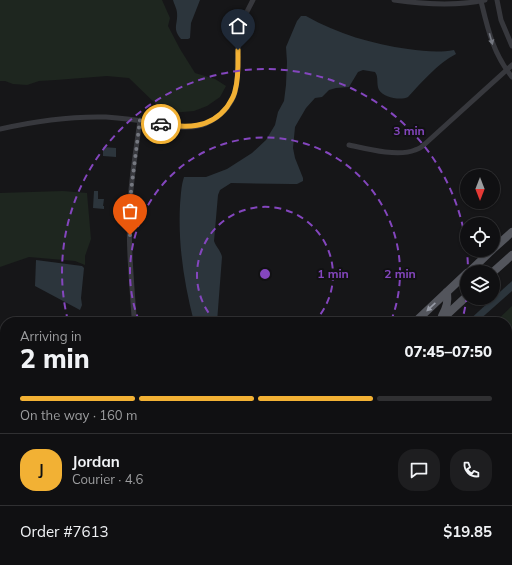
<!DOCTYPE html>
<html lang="en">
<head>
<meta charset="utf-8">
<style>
	:root { --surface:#101012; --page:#1e1e20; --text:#f1f3f6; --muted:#9c9d9f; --line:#303032; --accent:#f2b134 }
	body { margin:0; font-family:Mulish,sans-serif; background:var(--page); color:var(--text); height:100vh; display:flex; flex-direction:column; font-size:15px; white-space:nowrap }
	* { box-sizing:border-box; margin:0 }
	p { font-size:13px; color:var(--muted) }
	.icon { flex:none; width:22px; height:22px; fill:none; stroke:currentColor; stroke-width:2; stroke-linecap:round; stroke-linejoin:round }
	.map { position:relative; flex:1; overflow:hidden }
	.panel { position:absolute; left:0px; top:317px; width:512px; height:248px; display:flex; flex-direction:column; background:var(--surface); border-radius:16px 16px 0 0; box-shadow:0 1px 3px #0004,0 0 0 1px var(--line) }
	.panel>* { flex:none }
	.needle { width:26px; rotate:180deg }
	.buttons { position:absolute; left:460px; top:169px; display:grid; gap:8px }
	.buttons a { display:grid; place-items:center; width:40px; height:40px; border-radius:50%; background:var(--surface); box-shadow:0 1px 3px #0004,0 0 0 1px var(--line); font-size:20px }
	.pin { position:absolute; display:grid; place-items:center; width:34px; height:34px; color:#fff; margin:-41px -17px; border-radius:50% 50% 50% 0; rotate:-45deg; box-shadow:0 0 4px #0007 }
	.pin .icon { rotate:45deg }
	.courier { position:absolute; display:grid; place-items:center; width:40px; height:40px; margin:-20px; border:3px solid #f2b134; border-radius:50%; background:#fff; color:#222; box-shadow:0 1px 5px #0007 }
	.overview em { font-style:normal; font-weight:800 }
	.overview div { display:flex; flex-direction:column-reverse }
	.overview { display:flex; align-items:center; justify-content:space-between; height:68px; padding:0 20px }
	h1 { font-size:26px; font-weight:800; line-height:30px }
	.bar { display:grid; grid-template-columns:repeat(4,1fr); gap:6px 4px; align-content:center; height:48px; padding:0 20px }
	.bar i { height:5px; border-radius:3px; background:var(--line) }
	.bar .current { background:var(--accent) }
	.bar p { grid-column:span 4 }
	.line { display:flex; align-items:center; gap:10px; padding:0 20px; border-top:1px solid var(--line) }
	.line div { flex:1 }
	.round { display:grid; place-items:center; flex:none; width:42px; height:42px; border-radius:16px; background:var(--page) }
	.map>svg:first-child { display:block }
	.built { fill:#222225 }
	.green { fill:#1e261f }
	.water { fill:#2c353c }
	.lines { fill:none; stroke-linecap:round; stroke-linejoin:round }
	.minor { stroke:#37383d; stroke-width:5 }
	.primary { stroke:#53555c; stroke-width:8 }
	.oneway { fill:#757881 }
	.oneway2 { fill:#979ba6 }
	.done { stroke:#757880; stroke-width:4; stroke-dasharray:0 7.2 }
	.route { stroke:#f2b134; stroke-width:5 }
	.ring { fill:none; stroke:#8446be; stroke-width:2; stroke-dasharray:7 5 }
	.centre { fill:#8446be; stroke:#111113; stroke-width:2 }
	.ring-label { font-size:12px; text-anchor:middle; font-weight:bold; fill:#8446be; stroke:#111113; stroke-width:4; stroke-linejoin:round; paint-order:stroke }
</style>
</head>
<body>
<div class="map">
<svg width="512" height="565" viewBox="0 0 512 565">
	<rect width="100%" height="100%" fill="#161618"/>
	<g class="built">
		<polygon points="216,560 373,560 368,565 220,565"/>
		<polygon points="382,560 445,560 447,562 444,565 377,565"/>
	</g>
	<g class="green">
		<polygon points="0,0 162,0 170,18 168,26 180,49 195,73 215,79 226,86 220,97 207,106 194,111 171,113 158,106 129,78 107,76 56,80 39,81 27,85 13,84 5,81 0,81"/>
		<polygon points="63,191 87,193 91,239 85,256 85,265 75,261 29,257 0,267 0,193"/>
		<polygon points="512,306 512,440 507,435 507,322 495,322"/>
	</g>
	<g class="water">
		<path d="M173,0H200L191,23L190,38L188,39H181C172,28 178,25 177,13C177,9 174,4 173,0Z"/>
		<path d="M301,16H306C338,34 372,44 408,49C424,51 438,53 454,50L456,54C437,64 422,82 408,97C400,101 383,97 379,90C376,84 379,77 375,72L363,70L358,72L349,87L336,88L329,90L322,97L315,98L306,108L299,120L295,127L293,148L295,158L303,178V181L297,184H292L231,183L220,190L218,195L214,241C216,247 221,251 222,257L217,322H194C184,283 178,245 180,205C181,195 181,186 184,177H206L227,169L252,153L266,140L275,125L278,112L284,101L286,85L287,62L286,47L297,21Z"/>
		<polygon points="103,147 116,148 116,157 103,156"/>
		<polygon points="94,191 98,191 98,199 104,199 103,206 104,206 104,209 93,208"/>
		<polygon points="36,260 82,266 84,268 81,298 82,305 80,310 35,286"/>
		<polygon points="512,281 512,291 477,322 467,322"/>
	</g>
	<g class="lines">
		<g class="minor">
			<path d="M394,0C422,4 458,6 485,0"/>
			<polyline points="497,0 501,20 512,46"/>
			<path d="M481,1C488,30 493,53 512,77"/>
			<path d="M0,129C35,121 70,116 106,117C118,118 130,119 142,121C161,124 183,131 202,125C215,121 226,111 232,100C240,84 236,66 238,49C239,32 244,15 253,0"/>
			<path d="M349,145C367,149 398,157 415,150C419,149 423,146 426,143L512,65"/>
			<path d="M134,316C131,274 127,232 131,190C133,167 137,143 140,120"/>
			<polyline points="507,470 512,475"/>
			<polyline points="507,497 512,492"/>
			<polyline points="507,546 512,548"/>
			<polyline points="212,560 216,565"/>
			<polyline points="465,560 469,565"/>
			<polyline points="373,565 378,560"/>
		</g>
		<g class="primary">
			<polyline points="493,249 512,232"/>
			<polyline points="469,272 492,250"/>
			<polyline points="493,272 512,255"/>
			<path d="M442,316C447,307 448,302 447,292"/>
			<polyline points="415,322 467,273"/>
			<polyline points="439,322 467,296"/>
			<polyline points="151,565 157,560"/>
			<polyline points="177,565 183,560"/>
		</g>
	</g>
	<defs><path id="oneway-solid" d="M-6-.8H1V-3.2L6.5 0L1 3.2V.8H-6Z"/></defs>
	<use class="oneway" href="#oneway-solid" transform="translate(491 39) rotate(74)"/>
	<use class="oneway2" href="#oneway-solid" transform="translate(431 307) rotate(137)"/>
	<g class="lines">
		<polyline class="done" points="130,235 131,191 140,120 161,124"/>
		<path class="route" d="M161,124C186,128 210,129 227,107C230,102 234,97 235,91C239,77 238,63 238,50"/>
	</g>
	<g class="ring">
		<path d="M216 322A68 68 0 1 1 314 322"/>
		<path d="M139 321A135 135 0 1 1 391 321"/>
		<path d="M467 295A203 203 0 0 1 462 321M68 321A203 203 0 1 1 468 270"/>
	</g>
	<circle cx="265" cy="274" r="6" class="centre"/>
	<g class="ring-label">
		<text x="409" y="135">3 min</text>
		<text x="333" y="278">1 min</text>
		<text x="400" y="278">2 min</text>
	</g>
</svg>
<div class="buttons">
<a><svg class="needle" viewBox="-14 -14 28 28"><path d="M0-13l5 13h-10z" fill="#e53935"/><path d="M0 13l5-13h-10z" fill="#9c9d9f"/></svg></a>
<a><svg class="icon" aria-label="locate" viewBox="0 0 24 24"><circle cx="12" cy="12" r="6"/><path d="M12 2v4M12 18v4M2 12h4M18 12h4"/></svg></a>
<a><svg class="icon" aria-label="layers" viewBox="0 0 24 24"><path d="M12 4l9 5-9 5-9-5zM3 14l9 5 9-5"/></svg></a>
</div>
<div class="pin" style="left:130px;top:235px;background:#ea580c"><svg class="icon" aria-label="bag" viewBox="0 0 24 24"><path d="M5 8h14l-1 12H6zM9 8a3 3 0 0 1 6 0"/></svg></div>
<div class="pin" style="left:238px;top:50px;background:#1f2937"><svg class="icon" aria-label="home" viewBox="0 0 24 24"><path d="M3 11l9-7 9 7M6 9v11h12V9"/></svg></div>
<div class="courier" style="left:161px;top:124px"><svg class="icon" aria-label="car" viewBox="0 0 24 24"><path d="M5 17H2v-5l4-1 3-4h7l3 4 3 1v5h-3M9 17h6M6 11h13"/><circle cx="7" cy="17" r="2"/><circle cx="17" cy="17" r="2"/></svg></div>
<section class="panel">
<div class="overview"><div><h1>2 min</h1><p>Arriving in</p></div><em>07:45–07:50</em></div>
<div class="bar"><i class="current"></i><i class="current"></i><i class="current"></i><i></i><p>On the way · 160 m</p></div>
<div class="line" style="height:72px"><b class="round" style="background:var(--accent);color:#111">J</b><div><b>Jordan</b><p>Courier · 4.6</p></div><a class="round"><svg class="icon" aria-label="chat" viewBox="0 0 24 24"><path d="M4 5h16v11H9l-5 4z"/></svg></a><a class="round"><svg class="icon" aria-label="phone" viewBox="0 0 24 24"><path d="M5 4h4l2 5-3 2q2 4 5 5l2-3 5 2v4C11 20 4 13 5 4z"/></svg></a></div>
<div class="line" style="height:52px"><div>Order #7613</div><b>$19.85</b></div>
</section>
</div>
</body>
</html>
